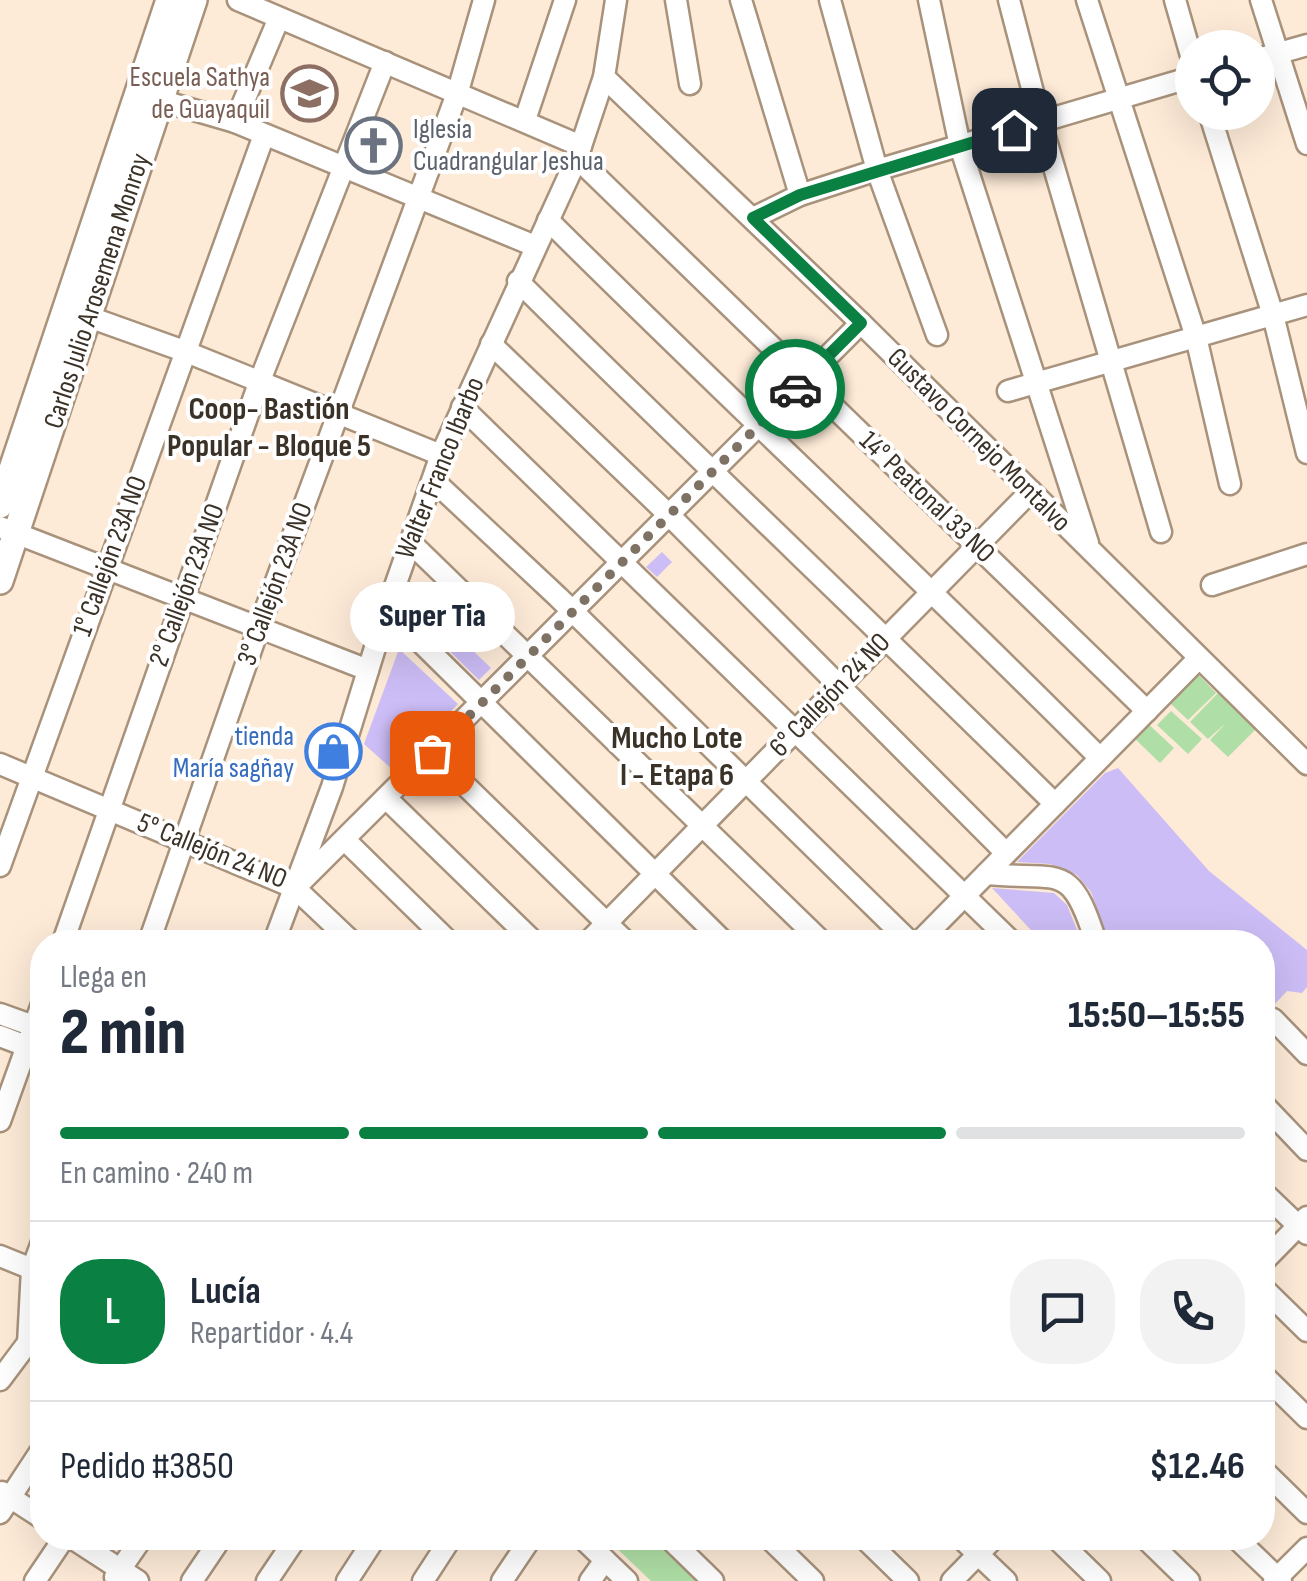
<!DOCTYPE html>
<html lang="es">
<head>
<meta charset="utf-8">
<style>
	:root { --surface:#fff; --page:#f2f2f3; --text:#1f2937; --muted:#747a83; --line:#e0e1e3; --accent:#0b8043 }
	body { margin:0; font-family:"Sofia Sans Condensed",sans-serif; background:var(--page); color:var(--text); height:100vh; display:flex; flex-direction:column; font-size:38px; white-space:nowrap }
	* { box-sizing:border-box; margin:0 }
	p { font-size:32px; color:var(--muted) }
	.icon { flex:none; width:55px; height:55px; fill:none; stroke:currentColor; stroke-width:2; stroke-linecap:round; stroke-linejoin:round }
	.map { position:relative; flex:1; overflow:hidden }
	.sheet { position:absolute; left:30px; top:930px; width:1245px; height:620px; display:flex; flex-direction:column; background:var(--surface); border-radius:40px; box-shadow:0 10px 40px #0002 }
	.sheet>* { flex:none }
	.buttons { position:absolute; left:1175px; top:30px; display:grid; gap:20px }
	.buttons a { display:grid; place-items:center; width:100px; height:100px; border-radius:50%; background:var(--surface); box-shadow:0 10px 40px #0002; font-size:50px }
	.pin { position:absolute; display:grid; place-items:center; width:85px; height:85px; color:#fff; margin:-42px; border-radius:20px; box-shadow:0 5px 15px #0006 }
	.courier { position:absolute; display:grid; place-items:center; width:100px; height:100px; margin:-50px; border:8px solid #0b8043; border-radius:50%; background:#fff; color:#222; box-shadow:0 2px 12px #0007 }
	.bubble { position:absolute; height:70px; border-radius:35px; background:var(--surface); box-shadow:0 10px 40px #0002; font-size:32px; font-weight:800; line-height:70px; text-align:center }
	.summary em { font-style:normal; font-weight:800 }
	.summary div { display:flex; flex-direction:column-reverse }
	.summary { display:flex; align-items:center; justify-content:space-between; height:170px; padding:0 30px }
	h1 { font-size:65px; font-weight:800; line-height:75px }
	.bar { display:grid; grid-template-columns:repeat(4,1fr); gap:15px 10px; align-content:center; height:120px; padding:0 30px }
	.bar i { height:12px; border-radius:8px; background:var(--line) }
	.bar .selected { background:var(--accent) }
	.bar p { grid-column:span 4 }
	.line { display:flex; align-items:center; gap:25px; padding:0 30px; border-top:2px solid var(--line) }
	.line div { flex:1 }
	.round { display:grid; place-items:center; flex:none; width:105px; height:105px; border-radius:40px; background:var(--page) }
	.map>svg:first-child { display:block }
	.green { fill:#afdfa6 }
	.building { fill:#ccbdf6 }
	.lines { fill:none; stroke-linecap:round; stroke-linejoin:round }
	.minor-casing { stroke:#a8927b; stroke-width:25 }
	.major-casing { stroke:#a8927b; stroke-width:30 }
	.minor { stroke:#fff; stroke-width:20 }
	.major { stroke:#fff; stroke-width:25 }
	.done { stroke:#7e7265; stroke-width:10; stroke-dasharray:0 18 }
	.route { stroke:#0b8043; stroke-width:12 }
	.labels { text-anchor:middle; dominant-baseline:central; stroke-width:8; stroke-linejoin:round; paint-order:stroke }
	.education-label { font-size:28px; fill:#785e54; stroke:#fff; text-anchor:end }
	.worship-label { font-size:28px; fill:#5b616d; stroke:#fff; text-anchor:start }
	.street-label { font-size:28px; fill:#3a3127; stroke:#fff }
	.shop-label { font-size:28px; fill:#366cbe; stroke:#fff; text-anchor:end }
	.quarter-label { font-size:32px; font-weight:bold; fill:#3a3127; stroke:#fff }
</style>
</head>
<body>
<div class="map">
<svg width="1307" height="1581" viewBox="0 0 1307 1581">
	<rect width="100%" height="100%" fill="#fdead7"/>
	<g class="green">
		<polygon points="1198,674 1216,693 1188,720 1170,703"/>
		<polygon points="1218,693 1256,729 1228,757 1210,740 1226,723 1208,739 1190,722"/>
		<polygon points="1171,711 1202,739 1188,754 1157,725"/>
		<polygon points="1144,720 1174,748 1160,763 1130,734"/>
		<polygon points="606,1538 661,1538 706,1581 651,1581"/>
	</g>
	<g class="building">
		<polygon points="377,119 396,127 381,167 362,159"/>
		<polygon points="662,552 672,562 657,577 646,567"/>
		<polygon points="425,605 491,668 479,680 414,616"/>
		<polygon points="399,649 458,704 393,770 364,744"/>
		<polygon points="1118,768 1209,871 1307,950 1307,987 1302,993 1287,991 1274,1005 1262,1005 1262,942 1109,942 1091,892 1077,875 1050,864 1017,862 1105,773"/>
		<polygon points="992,888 1054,893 1067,905 1082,942 1042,942"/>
	</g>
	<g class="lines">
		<defs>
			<g id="minor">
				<polyline points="238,0 581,146"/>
				<polyline points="676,0 690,84"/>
				<polyline points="741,0 800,195"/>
				<polyline points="830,0 877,170 937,335"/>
				<polyline points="929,0 960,146 1088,543"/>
				<polyline points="1009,0 1041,123 1161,532"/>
				<polyline points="1087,0 1196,337 1230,484"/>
				<polyline points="1175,0 1192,59"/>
				<polyline points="1261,0 1307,144"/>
				<polyline points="1258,59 1307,45"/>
				<polyline points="604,77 861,323 1307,764"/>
				<polyline points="149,97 235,122 535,246"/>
				<polyline points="1209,112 1273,315 1307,453"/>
				<polyline points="525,120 565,0"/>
				<polyline points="235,122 279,18"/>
				<polyline points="577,158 1147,711"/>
				<polyline points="753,218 800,195 877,170 1192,77"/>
				<path d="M548,220C730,401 919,576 1100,758"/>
				<path d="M518,281C695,457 877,628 1055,804"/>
				<polyline points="89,317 184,351 441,455"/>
				<polyline points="491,344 669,515 1006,853"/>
				<polyline points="1008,391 1307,305"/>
				<polyline points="462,407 1012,942"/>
				<polyline points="433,480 558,597 910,942"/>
				<polyline points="0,527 368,670"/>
				<polyline points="410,542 822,942"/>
				<polyline points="1212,585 1307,554"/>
				<polyline points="387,609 724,942"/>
				<polyline points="432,753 626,942"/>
				<polyline points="0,764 295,888 352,942"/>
				<polyline points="386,798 534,942"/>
				<polyline points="345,840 449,942"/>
				<polyline points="0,866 264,135"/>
				<path d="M986,874C1061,881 1070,860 1096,942"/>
				<polyline points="300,883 861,323"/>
				<polyline points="63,942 259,383 385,62"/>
				<polyline points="149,942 259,627 458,91 484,0"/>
				<polyline points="274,942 332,787 387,609 441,455 577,158 604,77 616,0"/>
				<polyline points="588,942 1031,491"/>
				<polyline points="919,942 1199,658"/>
				<polyline points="0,1014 42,1029"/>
				<polyline points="1262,1021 1268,1017 1273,1019 1307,1054"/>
				<polyline points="0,1036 42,1052"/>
				<polyline points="1262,1103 1307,1150"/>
				<polyline points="0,1121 42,1004"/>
				<polyline points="1262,1191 1307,1234"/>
				<polyline points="0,1256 32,1269"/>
				<polyline points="1262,1263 1307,1217"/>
				<polyline points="1262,1287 1307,1331"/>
				<polyline points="28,1344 32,1269 42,1242"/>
				<polyline points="1262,1374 1307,1418"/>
				<polyline points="0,1380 42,1324"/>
				<polyline points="1262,1469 1307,1513"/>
				<polyline points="2,1492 42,1518"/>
				<polyline points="0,1513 42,1449"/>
				<polyline points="72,1538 138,1581"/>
				<polyline points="582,1538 627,1581"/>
				<polyline points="669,1538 713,1581"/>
				<polyline points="769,1538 813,1581"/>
				<polyline points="864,1538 908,1581"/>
				<polyline points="961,1538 1006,1581"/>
				<polyline points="1056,1538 1100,1581"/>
				<polyline points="1145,1538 1189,1581"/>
				<polyline points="1236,1538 1281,1581"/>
				<polyline points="115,1577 142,1538"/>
				<polyline points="35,1581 64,1538"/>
				<polyline points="192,1581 221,1538"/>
				<polyline points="267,1581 296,1538"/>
				<polyline points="347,1581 375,1538"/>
				<polyline points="423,1581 451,1538"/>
				<polyline points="502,1581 531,1538"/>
				<polyline points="590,1581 605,1560"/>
				<polyline points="952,1581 994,1538"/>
				<polyline points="1274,1581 1307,1548"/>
			</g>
			<g id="major">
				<polyline points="0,505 169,0"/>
				<polyline points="0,581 194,0"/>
			</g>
		</defs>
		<use href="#minor" class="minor-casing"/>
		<use href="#major" class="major-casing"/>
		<use href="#minor" class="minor"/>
		<use href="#major" class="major"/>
	</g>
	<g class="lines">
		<polyline class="done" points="432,753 795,389"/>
		<polyline class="route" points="795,389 861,323 753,218 800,195 1014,130"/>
	</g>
	<defs>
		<symbol id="school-ring" viewBox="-11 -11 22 22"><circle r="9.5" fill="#fff" stroke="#8d6e63" stroke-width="1.5"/><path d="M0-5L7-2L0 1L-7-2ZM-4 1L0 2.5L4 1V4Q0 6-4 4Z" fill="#8d6e63"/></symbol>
		<symbol id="church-ring" viewBox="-11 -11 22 22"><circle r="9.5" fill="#fff" stroke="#6b7280" stroke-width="1.5"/><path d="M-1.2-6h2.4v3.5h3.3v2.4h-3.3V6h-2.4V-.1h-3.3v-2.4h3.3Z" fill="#6b7280"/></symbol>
		<symbol id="shop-ring" viewBox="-11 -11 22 22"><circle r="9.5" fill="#fff" stroke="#3f7fe0" stroke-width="1.5"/><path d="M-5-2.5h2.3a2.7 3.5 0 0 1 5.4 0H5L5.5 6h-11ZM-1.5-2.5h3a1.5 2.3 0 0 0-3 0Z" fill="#3f7fe0"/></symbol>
	</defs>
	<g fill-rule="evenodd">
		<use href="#school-ring" x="278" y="62" width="63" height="63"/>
		<use href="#church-ring" x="342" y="114" width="63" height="63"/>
		<use href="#shop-ring" x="302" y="720" width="63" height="63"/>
	</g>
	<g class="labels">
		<g class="education-label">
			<text x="270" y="77">Escuela Sathya<tspan x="270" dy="32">de Guayaquil</tspan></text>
		</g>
		<g class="worship-label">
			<text x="413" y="129">Iglesia<tspan x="413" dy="32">Cuadrangular Jeshua</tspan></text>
		</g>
		<g class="street-label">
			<text transform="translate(97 291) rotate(-72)">Carlos Julio Arosemena Monroy</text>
			<text transform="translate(979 440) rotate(45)">Gustavo Cornejo Montalvo</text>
			<text transform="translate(440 468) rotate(-68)">Walter Franco Ibarbo</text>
			<text transform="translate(927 497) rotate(44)">14° Peatonal 33 NO</text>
			<text transform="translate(110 556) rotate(-70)">1° Callejón 23A NO</text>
			<text transform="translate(275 584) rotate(-70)">3° Callejón 23A NO</text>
			<text transform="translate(187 585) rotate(-70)">2° Callejón 23A NO</text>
			<text transform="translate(830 695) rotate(-46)">6° Callejón 24 NO</text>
			<text transform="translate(212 851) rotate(22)">5° Callejón 24 NO</text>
		</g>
		<g class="shop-label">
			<text x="294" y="736">tienda<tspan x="294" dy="32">María sagñay</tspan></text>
		</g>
		<g class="quarter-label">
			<text x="269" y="409">Coop- Bastión<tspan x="269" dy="37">Popular - Bloque 5</tspan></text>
			<text x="677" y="738">Mucho Lote<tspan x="677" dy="37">I - Etapa 6</tspan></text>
		</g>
	</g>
</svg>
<div class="buttons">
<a><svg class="icon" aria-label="locate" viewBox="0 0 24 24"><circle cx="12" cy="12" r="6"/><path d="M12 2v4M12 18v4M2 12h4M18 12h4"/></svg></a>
</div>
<div class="pin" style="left:432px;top:753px;background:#ea580c"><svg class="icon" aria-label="bag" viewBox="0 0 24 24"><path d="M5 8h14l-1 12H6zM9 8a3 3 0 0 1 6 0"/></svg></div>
<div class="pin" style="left:1014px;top:130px;background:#1f2937"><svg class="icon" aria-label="home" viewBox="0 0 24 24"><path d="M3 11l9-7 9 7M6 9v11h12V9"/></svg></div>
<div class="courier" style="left:795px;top:389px"><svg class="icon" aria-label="car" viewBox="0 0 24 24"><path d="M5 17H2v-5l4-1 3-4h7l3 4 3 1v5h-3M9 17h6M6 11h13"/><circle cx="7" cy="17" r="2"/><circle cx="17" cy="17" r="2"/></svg></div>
<div class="bubble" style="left:350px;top:582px;width:165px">Super Tia</div>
<section class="sheet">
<div class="summary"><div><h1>2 min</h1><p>Llega en</p></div><em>15:50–15:55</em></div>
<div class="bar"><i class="selected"></i><i class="selected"></i><i class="selected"></i><i></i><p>En camino · 240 m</p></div>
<div class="line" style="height:180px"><b class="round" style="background:var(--accent);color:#fff">L</b><div><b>Lucía</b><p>Repartidor · 4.4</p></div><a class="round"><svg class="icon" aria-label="chat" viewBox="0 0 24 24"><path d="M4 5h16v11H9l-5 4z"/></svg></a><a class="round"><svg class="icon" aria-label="phone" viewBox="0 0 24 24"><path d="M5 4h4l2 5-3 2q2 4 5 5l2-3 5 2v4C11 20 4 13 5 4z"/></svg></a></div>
<div class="line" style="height:130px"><div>Pedido #3850</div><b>$12.46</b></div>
</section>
</div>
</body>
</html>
